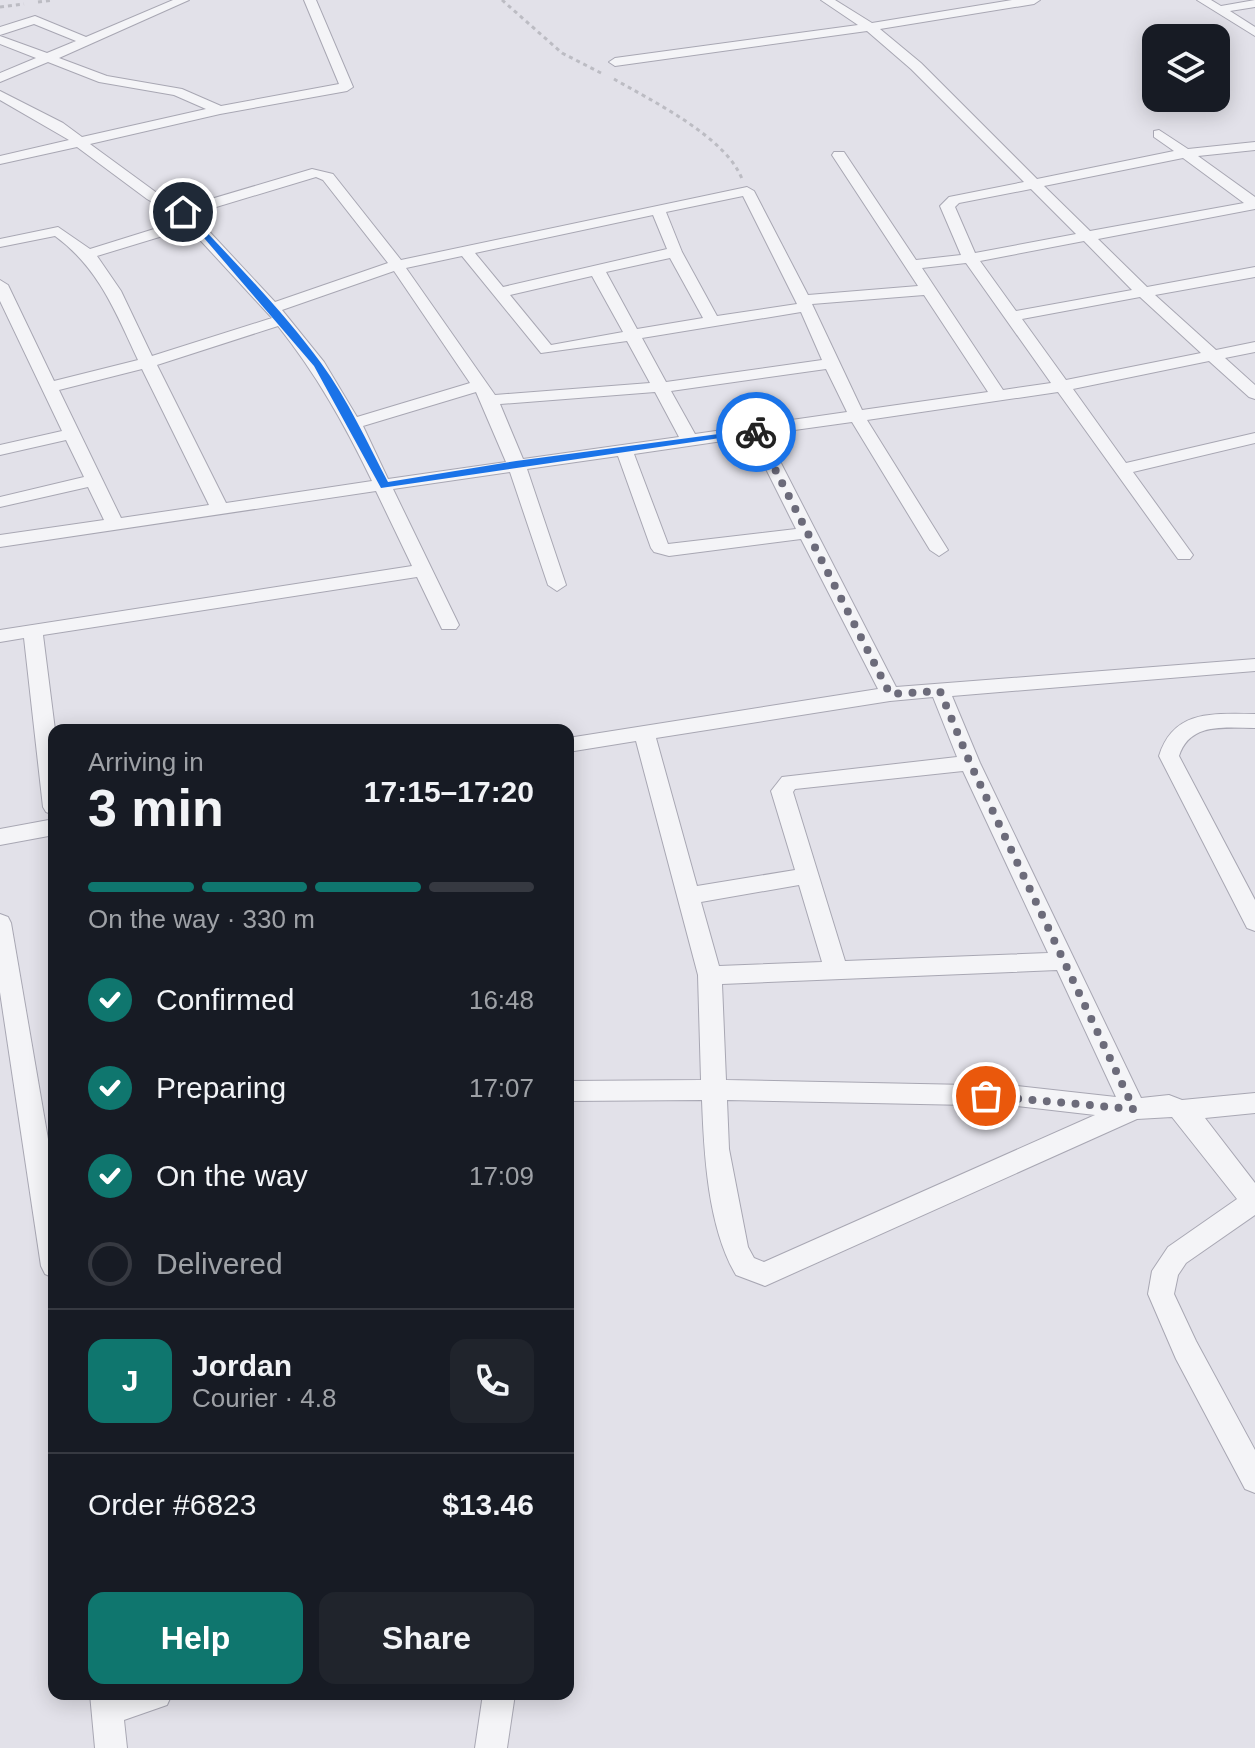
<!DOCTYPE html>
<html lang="en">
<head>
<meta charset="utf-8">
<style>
	:root { --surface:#171b24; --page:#20242c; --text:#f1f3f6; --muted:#9ea1a6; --line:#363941; --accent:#0f766e }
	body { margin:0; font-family:Arial,sans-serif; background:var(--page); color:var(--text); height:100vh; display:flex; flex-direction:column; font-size:30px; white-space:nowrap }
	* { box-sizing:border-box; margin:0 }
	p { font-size:26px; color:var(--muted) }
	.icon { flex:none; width:44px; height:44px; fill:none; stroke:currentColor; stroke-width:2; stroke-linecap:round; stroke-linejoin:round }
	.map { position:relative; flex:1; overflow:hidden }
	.details { position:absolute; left:48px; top:724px; width:526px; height:976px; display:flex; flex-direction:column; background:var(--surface); border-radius:16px; box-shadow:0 4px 20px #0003 }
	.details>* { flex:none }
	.controls { position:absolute; left:1142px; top:24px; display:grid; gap:16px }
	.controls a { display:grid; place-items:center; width:88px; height:88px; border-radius:16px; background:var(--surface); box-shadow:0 4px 20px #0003; font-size:40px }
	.pin { position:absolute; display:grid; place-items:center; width:68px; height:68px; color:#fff; margin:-34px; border:4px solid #fff; border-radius:50%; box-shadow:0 2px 8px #0007 }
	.courier { position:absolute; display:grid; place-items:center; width:80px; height:80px; margin:-40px; border:6px solid #1a73e8; border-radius:50%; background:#fff; color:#222; box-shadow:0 2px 10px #0007 }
	.head em { font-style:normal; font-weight:700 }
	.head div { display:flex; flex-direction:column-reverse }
	.head { display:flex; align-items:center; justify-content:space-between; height:136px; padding:0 40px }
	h1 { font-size:52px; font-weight:700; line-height:60px }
	.bar { display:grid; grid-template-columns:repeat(4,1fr); gap:12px 8px; align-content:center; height:96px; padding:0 40px }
	.bar i { height:10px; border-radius:6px; background:var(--line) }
	.bar .current { background:var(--accent) }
	.bar p { grid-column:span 4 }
	.line { display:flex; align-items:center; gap:20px; padding:0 40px; border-top:2px solid var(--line) }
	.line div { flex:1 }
	.round { display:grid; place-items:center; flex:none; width:84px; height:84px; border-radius:16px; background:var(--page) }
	ol { padding:0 40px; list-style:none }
	li { display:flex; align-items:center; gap:24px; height:88px }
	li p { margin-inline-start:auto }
	li .icon { padding:8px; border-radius:50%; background:var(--accent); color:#fff; stroke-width:4 }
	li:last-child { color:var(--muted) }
	li i { width:44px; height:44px; border:4px solid var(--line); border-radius:50% }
	.action { display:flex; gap:16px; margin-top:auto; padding:16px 40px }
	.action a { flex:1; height:92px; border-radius:16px; background:var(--accent); color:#fff; font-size:32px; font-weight:700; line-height:92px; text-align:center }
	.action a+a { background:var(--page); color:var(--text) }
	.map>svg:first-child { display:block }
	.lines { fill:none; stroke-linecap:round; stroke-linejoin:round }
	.minor-casing { stroke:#a8a7b3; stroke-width:2 }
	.path { stroke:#bcbcc3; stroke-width:3; stroke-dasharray:4 4; stroke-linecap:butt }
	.minor { fill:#f4f4f7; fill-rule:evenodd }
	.route { fill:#1a73e8 }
	.done { stroke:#6c6b7a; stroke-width:8; stroke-dasharray:0 14.4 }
</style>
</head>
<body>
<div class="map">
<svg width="1255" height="1748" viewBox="0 0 1255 1748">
	<rect width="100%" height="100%" fill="#e2e1e9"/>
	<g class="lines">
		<defs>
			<g id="minor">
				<path d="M173,0H189L59,58L107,76L182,89L221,106L339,84L304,0H316L353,87L347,91L220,114L90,144L157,193L184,207L312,169L333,174L401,260L747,187L754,191L808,295L918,286L832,155L834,152H844L916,260L961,255L940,206L949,197L1024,182L911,69L867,31L615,66L609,62L615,58L858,25L821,0H835L872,23L1012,0H1040L1034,4L880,29L921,63L1037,179L1174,151L1154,137V131L1159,130L1188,149L1255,142V150L1198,156L1255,197V209L1098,239L1147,287L1255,267V277L1155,295L1216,350L1255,342V352L1225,358L1255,385V399L1249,397L1209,361L1073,389L1126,463L1255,433V443L1133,472L1193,555L1190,559H1178L1058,392L867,420L948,550L939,556L930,550L852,422L766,434L896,687L1255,659V671L952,696L980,763L1141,1098L1169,1095L1182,1100L1255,1093V1113L1205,1118L1255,1183V1215L1186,1263L1178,1275L1174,1294L1196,1341L1255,1450V1493L1245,1489L1176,1359L1148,1294L1152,1271L1168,1247L1237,1199L1172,1117L1137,1119L765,1286L736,1275C708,1228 704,1155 702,1100L568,1101V1081L701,1080L698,975L636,741L568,752V738L878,689L801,539L669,556L654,552L651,548L618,456L527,469L566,585L557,591L548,585L510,472L393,489L459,625L456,629H442L417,577L43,635L55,730L54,815L46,812L43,807L24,638L0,642V630L412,566L376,491L0,547V535L104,520L88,487L0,507V497L84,477L66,440L0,455V445L62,431L0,301V280L8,285L54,381L138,360C116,313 99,268 55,236L0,247V239L58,227L90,249L183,220L147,199L77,147L0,164V156L69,140L0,100V91L63,123L82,137L206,109L174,95L99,82L48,62L0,82V73L36,58L0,44V36L47,53L76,41L34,24L0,35V27L35,16L86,37ZM1183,158L1244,203L1090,231L1044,186ZM316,177L323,180L388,263L275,302L193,214ZM1031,189L1076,234L975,253L955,207L959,203ZM743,196L797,304L717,316L682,252L666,212ZM653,215L667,249L503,287L475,253ZM189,228L272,318L152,356L121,291L97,256ZM1084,241L1132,290L1016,311L980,261ZM462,256L541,353L627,341L650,383L495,395L406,268ZM670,258L703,318L637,329L606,272ZM966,263L1051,383L1003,390L922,268ZM394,271L470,383L357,417L324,362L282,310ZM592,276L623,332L551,345L510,295ZM924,295L988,392L862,410L812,304ZM1140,297L1201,353L1066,380L1022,319ZM801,312L822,360L666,382L642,338ZM278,326C317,375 345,425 372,481L226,503L157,365ZM142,369L209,505L121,518L59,390ZM826,369L847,412L695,434L671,391ZM476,392L506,462L388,479L363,426ZM655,392L679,437L523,459L500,404ZM750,437L796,529L668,544L634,454ZM933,697L957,757L782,777L771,791L795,870L697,886L656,738L890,701ZM963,771L1048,953L845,961L793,792L795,789ZM799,885L822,962L719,966L701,902ZM1057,970L1116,1097L1017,1086L726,1080L722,984ZM727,1100L1017,1106L1095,1115L764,1262L754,1258L748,1247L729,1149Z"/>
				<polygon points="1197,0 1211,0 1221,6 1255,0 1255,7 1230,11 1255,27 1255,36"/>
				<path d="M1255,714V728C1225,728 1190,722 1179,756L1255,900V931L1247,928L1159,756C1174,709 1213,714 1255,714Z"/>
				<polygon points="54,819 54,835 0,845 0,829"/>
				<polygon points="0,914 8,917 11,923 54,1174 54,1278 45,1274 41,1266 0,992"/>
				<polygon points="90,1694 172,1694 167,1705 124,1720 127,1748 95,1748"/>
				<polygon points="483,1694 515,1694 507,1748 475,1748"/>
			</g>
		</defs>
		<use href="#minor" class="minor-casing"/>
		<g class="path">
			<polyline points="502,0 562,53 601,73"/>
			<polyline points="38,2 53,0"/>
			<polyline points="0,7 24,4"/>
			<path d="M614,79C652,101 726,137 742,179"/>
		</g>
		<use href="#minor" class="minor"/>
	</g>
	<path class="route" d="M180,210H186C232,260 281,308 321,363C348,400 367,442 388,482L516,461L756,429L761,432L381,488L314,366Z"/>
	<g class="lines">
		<polyline class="done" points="756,432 890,694 940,691 970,763 1134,1109 986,1096"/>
	</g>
</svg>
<div class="controls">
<a><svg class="icon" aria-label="layers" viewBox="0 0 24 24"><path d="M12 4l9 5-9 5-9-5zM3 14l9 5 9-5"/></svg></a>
</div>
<div class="pin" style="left:986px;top:1096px;background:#ea580c"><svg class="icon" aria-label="bag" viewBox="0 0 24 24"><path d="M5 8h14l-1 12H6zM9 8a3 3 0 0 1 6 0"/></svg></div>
<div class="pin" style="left:183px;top:212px;background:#1f2937"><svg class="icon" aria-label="home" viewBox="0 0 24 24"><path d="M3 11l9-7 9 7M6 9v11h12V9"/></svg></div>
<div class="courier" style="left:756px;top:432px"><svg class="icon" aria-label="bike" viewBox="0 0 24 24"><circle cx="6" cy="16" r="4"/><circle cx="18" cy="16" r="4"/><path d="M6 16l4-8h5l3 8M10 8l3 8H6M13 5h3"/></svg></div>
<section class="details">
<div class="head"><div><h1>3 min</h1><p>Arriving in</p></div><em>17:15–17:20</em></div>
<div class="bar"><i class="current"></i><i class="current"></i><i class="current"></i><i></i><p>On the way · 330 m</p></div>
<ol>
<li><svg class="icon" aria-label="check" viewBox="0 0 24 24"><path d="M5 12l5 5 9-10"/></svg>Confirmed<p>16:48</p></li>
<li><svg class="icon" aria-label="check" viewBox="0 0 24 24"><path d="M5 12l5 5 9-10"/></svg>Preparing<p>17:07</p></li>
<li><svg class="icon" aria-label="check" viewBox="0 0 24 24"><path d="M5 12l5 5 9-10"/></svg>On the way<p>17:09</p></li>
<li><i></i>Delivered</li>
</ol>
<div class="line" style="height:144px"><b class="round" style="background:var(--accent);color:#fff">J</b><div><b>Jordan</b><p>Courier · 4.8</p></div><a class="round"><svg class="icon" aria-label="phone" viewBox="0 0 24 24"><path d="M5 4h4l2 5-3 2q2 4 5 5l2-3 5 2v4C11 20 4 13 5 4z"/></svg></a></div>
<div class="line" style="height:104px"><div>Order #6823</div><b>$13.46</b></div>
<div class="action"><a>Help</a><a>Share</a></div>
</section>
</div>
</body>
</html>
